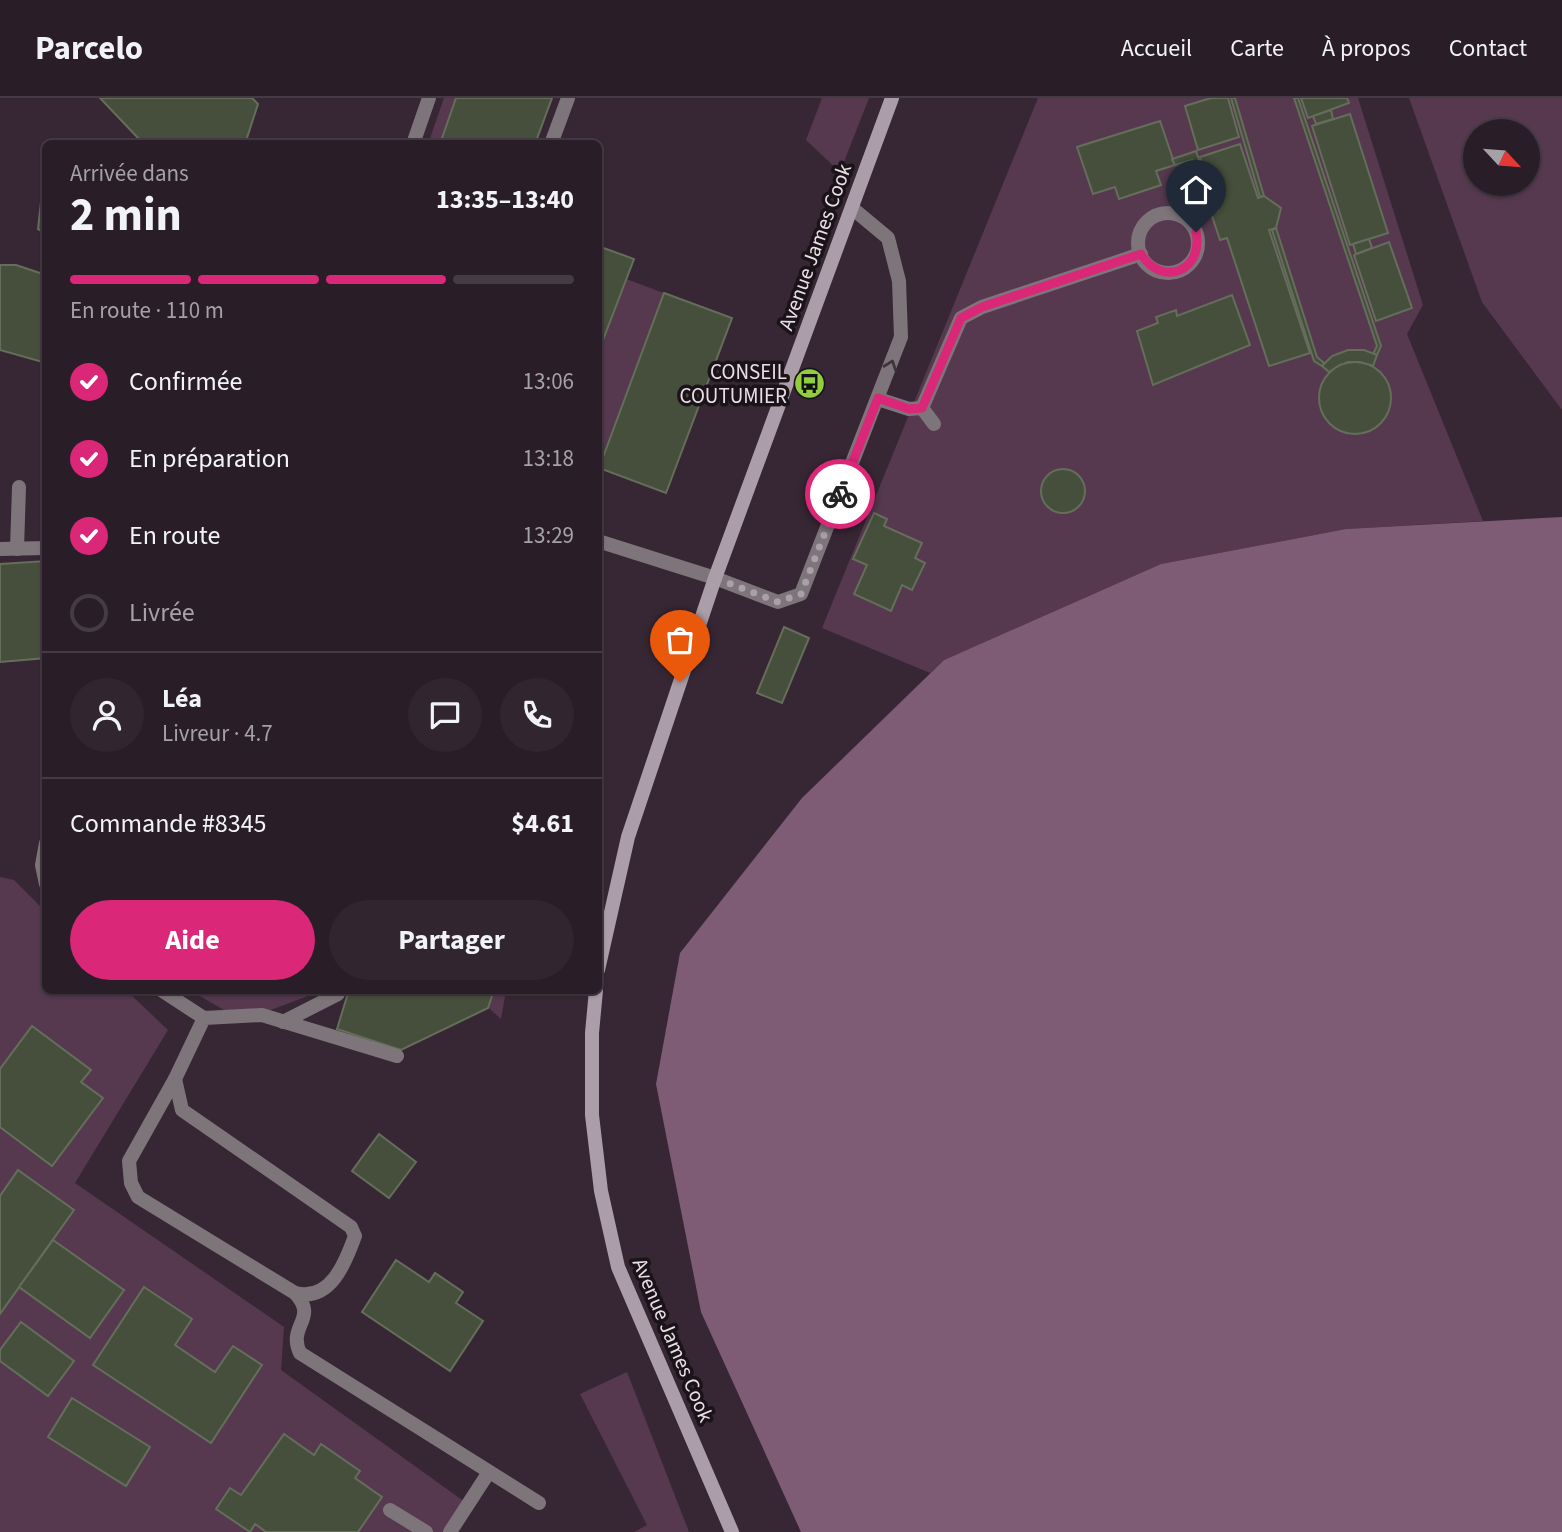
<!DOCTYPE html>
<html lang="fr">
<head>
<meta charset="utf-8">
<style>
	:root { --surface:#291d27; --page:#31262f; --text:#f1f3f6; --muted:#a5a2a7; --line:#453b44; --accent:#db2777 }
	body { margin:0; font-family:"Source Sans 3",sans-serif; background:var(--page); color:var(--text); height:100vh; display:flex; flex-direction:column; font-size:26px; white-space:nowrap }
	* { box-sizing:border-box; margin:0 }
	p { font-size:23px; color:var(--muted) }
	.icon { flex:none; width:38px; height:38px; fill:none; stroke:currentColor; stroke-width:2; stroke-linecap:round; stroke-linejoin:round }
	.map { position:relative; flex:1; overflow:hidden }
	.sheet { position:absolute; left:42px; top:42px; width:560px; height:854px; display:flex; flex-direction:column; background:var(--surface); border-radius:10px; box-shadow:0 2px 5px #0004,0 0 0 2px var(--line) }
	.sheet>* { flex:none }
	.needle { width:46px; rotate:116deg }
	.buttons { position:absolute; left:1463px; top:21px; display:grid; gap:14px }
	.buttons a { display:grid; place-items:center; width:77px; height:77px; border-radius:50%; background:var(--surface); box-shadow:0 2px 5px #0004,0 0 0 2px var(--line); font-size:35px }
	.pin { position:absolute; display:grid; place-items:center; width:60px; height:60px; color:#fff; margin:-72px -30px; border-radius:50% 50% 50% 0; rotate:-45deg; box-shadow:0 0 7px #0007 }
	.pin .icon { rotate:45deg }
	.courier { position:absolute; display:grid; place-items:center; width:70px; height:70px; margin:-35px; border:5px solid #db2777; border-radius:50%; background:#fff; color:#222; box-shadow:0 2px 9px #0007 }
	.headline em { font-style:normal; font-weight:700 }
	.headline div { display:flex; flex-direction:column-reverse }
	.headline { display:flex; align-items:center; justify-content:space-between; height:119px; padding:0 28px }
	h1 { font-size:46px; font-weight:700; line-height:52px }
	.bar { display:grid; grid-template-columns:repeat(4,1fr); gap:10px 7px; align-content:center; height:84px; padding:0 28px }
	.bar i { height:9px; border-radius:5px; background:var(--line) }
	.bar .active { background:var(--accent) }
	.bar p { grid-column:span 4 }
	.line { display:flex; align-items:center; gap:18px; padding:0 28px; border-top:2px solid var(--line) }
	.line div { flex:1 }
	.round { display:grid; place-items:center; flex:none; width:74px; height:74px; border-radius:37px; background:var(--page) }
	ol { padding:0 28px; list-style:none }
	li { display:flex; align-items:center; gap:21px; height:77px }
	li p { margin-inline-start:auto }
	li .icon { padding:7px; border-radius:50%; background:var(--accent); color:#fff; stroke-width:4 }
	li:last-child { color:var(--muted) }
	li i { width:38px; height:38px; border:4px solid var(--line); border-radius:50% }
	.action { display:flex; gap:14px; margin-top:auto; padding:14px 28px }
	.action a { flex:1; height:80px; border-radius:42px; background:var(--accent); color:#fff; font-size:28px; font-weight:700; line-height:80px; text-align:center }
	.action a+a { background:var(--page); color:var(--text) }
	header { display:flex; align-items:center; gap:42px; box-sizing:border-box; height:98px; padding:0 35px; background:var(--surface); border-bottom:2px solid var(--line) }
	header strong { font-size:33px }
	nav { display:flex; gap:38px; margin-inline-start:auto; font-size:24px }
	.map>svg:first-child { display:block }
	.green { fill:#56394f; fill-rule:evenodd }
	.water { fill:#7e5c76 }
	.building { fill:#464f3c; stroke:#646e5b; stroke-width:2 }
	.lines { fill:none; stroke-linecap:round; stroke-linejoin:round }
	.service { stroke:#7e757b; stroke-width:14 }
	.minor { stroke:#7e757b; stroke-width:14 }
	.secondary { stroke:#ac9ea8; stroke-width:14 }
	.oneway { stroke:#3d353b }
	.done { stroke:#ab9fa8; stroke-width:7; stroke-dasharray:0 12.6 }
	.route { stroke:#db2777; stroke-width:9 }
	.labels { text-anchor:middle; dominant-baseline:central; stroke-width:7; stroke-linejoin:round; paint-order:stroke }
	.street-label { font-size:21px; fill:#eadfe7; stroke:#1a1318 }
	.poi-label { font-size:21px; fill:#eadfe7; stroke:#1a1318; text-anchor:end }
</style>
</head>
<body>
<header>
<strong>Parcelo</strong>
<nav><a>Accueil</a><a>Carte</a><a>À propos</a><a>Contact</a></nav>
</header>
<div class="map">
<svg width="1562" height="1434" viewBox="0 0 1562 1434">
	<rect width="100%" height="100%" fill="#372734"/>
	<g class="green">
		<polygon points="444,0 456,0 440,45 428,46"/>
		<polygon points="822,0 869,0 840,74 806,42"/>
		<polygon points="1038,0 1358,0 1423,207 1407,236 1483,423 1346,431 1161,466 944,562 930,575 822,530"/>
		<path d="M1409,0H1562V312L1482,204ZM1475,33H1528V86H1475Z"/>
		<polygon points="626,181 664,195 603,356 598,354 598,255"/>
		<polygon points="0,779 14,782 45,813 46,892 127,893 168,932 75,1085 284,1229 281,1272 465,1404 452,1434 0,1434"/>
		<polygon points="191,893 321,893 268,913 224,912"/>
		<polygon points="494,893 506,893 501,921 489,910"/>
		<polygon points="627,1274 689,1434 634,1434 647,1427 580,1296"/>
	</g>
	<polygon class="water" points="1562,419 1562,1434 801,1434 701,1214 656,986 680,855 802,700 944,562 1161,466 1346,431"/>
	<g class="building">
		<polygon points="100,0 252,0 258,6 245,46 137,46 139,41"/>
		<polygon points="456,0 552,0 535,46 440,46"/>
		<polygon points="1211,0 1228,0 1239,39 1198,52 1185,8"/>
		<polygon points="1231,0 1235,0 1264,98 1260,99"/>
		<polygon points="1294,0 1298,0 1381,248 1377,257 1373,256 1377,248"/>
		<polygon points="1301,0 1347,0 1349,5 1308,20"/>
		<polygon points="1331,12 1333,21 1316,26 1313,18"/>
		<polygon points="1350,16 1388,135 1350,147 1312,28"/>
		<polygon points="1160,23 1175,67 1156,73 1161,87 1119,101 1115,89 1093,96 1077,49"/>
		<polygon points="1240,46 1258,100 1264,98 1281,110 1276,130 1269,132 1310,255 1269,268 1227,140 1220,142 1211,115 1218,112 1200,59"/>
		<polygon points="1196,53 1217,113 1211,115 1192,62 1175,67 1172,61"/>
		<polygon points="46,93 46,136 38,131 42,95"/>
		<polygon points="1276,130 1317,259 1324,265 1322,268 1314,263 1272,132"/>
		<polygon points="1369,141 1372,150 1356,156 1353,146"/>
		<polygon points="1389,144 1412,210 1376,223 1354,157"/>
		<polygon points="598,148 634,161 598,255"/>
		<polygon points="0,167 16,167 46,177 46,265 0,252"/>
		<polygon points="664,195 732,220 666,395 599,370"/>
		<polygon points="1232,197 1250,247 1153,287 1137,233 1158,225 1156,219 1176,212 1177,218"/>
		<polygon points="1348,252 1364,252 1377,257 1373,268 1359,264 1348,264 1329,274 1322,268 1332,258"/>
		<circle cx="1355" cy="300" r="36"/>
		<circle cx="1063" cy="393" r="22"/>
		<polygon points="874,415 887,421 884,428 922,445 915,460 925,465 912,492 902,487 891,513 854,496 867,467 853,461"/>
		<polygon points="46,463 46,560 0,564 0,466"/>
		<polygon points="784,529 809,540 782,605 757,595"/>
		<polygon points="349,892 494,892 488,910 401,952 337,931"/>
		<polygon points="32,928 91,972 81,984 103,1000 52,1068 0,1029 0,971"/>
		<polygon points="379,1036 416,1064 389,1100 352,1073"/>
		<polygon points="18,1072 74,1112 0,1216 0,1098"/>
		<polygon points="53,1142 124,1192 90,1240 19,1189"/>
		<polygon points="396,1162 429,1184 435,1175 463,1194 456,1205 483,1223 450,1273 362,1214"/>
		<polygon points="144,1189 192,1221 175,1247 215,1274 233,1248 262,1267 211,1345 93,1267"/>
		<polygon points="21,1224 74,1263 48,1298 0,1263 0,1252"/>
		<polygon points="72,1300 150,1349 126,1388 48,1339"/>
		<polygon points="284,1336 314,1357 321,1346 360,1373 355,1380 382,1399 358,1434 266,1434 255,1426 250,1434 216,1411 230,1390 241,1397"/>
	</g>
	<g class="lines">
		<g class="service">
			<polyline points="551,46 568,0"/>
			<circle cx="1168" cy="145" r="30"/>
			<polyline points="878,301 909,311 922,310"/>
			<polyline points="934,326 922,310 961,220 982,209 1141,156"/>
			<polyline points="0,451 46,450"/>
			<polyline points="17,451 19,389"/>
			<polyline points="715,480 778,504 801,496 901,239 899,183 888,140 852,110"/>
			<polyline points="283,924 338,896 339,892"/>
			<path d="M397,958L262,917L204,920L175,981L129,1063L131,1085L138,1099L295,1195C319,1221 287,1227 300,1255L539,1405"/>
			<path d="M175,981L182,1012L351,1129L355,1138C345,1166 330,1204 295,1195"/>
			<polyline points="390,1412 426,1434"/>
			<polyline points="450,1434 489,1374"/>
		</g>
		<g class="minor">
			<polyline points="413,46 429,0"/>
			<polyline points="598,443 715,480"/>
			<polyline points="46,745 42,767 46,786"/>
			<polyline points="161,892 204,920"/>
		</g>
		<g class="secondary">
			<polyline points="598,872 628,739 715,480 892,0"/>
			<polyline points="596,892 592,935 592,1017 601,1093 618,1169 732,1434"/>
		</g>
	</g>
	<defs><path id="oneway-chevron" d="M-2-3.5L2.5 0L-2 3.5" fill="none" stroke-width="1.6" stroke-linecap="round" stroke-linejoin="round" transform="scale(1.75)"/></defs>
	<use class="oneway" href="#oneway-chevron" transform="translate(891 267) rotate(-70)"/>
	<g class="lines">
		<polyline class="done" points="680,584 715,480 778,504 801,496 840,396"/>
		<path class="route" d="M840,396L878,300L909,311L922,310L961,220L982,209L1141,156C1162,190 1204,173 1196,134"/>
	</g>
	<defs>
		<symbol id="bus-disc" viewBox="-11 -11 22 22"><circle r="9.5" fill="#92cd3f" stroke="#1a1318"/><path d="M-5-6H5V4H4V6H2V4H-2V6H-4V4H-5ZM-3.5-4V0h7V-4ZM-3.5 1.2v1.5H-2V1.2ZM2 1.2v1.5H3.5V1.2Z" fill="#111"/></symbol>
	</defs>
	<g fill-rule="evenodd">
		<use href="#bus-disc" x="792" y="268" width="35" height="35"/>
	</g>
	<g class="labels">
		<g class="street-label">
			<text transform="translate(815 149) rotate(-70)">Avenue James Cook</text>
			<text transform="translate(673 1242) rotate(67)">Avenue James Cook</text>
		</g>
		<g class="poi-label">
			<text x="787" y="274">CONSEIL<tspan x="787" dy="24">COUTUMIER</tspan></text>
		</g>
	</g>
</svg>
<div class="buttons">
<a><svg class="needle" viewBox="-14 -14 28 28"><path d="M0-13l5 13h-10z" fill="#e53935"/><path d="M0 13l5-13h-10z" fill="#a5a2a7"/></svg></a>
</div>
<div class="pin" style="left:680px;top:584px;background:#ea580c"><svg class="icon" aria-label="bag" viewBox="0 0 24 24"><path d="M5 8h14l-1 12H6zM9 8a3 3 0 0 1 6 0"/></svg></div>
<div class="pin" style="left:1196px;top:134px;background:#1f2937"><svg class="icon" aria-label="home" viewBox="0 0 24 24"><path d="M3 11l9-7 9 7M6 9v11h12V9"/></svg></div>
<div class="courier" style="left:840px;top:396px"><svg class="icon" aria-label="bike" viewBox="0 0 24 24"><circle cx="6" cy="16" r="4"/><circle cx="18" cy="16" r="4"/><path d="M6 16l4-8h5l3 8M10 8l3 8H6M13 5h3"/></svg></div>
<section class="sheet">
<div class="headline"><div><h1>2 min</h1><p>Arrivée dans</p></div><em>13:35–13:40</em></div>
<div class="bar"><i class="active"></i><i class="active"></i><i class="active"></i><i></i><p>En route · 110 m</p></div>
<ol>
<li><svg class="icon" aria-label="check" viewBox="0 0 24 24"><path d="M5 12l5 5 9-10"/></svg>Confirmée<p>13:06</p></li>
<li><svg class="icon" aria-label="check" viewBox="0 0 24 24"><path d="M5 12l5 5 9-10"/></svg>En préparation<p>13:18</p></li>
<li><svg class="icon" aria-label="check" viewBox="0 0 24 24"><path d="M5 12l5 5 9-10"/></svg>En route<p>13:29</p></li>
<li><i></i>Livrée</li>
</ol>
<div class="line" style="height:126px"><a class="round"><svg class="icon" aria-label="person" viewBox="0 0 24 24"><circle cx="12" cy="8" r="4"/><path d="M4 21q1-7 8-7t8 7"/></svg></a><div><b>Léa</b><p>Livreur · 4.7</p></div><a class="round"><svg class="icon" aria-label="chat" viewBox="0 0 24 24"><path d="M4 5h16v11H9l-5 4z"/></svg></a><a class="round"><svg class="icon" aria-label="phone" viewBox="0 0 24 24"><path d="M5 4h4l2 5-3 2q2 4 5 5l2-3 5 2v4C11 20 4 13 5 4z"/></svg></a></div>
<div class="line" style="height:91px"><div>Commande #8345</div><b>$4.61</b></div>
<div class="action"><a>Aide</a><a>Partager</a></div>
</section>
</div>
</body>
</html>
